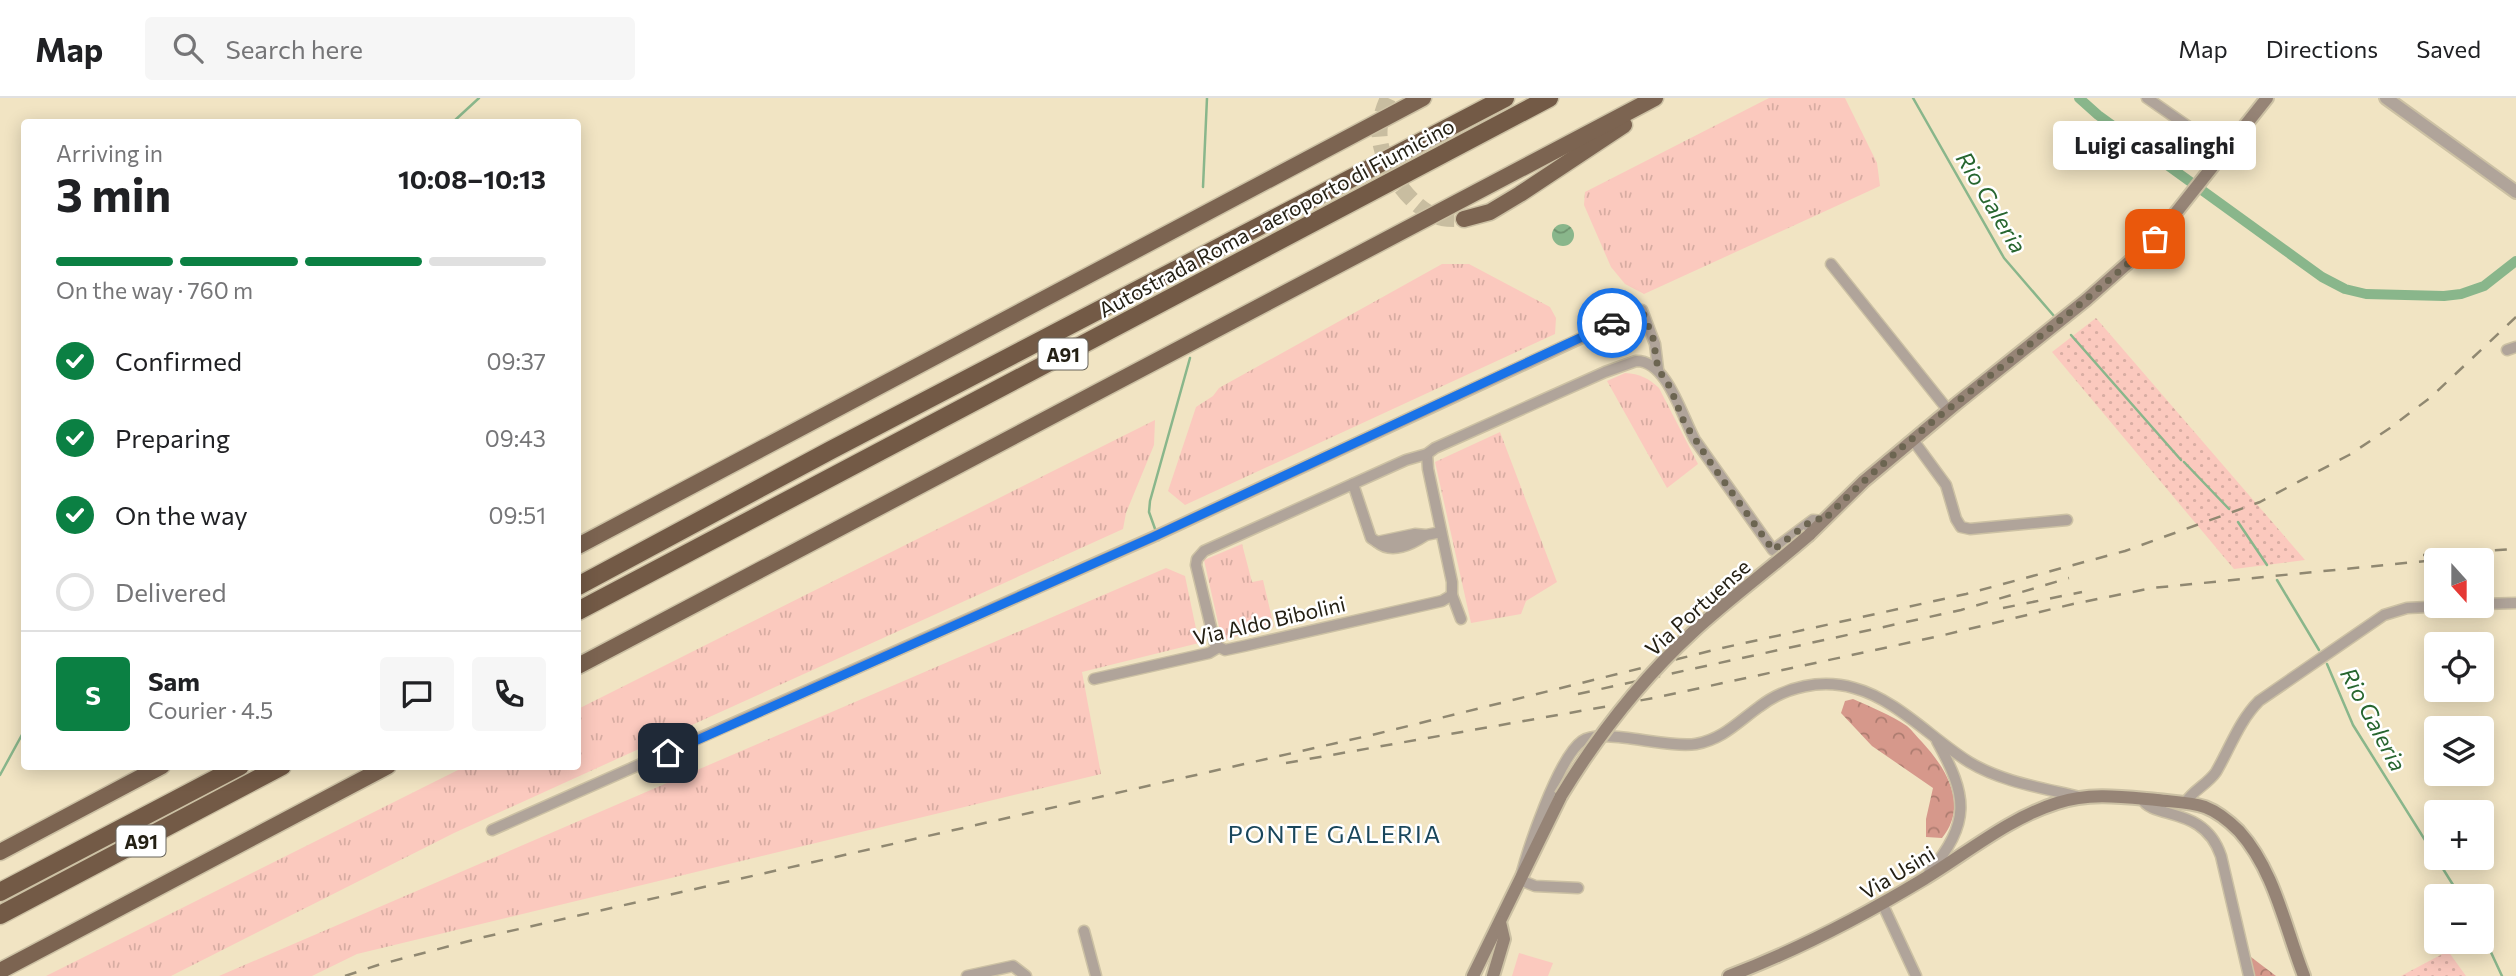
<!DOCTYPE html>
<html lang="en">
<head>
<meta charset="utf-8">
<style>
	:root { --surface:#fff; --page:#f6f6f6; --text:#202124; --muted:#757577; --line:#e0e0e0; --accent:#0b8043 }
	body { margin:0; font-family:Commissioner,sans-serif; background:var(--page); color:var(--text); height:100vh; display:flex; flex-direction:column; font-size:26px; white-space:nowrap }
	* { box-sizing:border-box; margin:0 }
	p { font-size:23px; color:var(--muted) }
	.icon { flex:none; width:38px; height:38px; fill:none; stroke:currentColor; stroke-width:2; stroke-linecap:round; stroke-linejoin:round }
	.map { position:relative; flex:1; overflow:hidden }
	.drawer { position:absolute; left:21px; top:21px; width:560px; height:651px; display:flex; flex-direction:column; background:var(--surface); border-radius:7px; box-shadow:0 4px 18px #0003 }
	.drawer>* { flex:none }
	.needle { width:46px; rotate:159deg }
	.tools { position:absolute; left:2424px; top:450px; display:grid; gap:14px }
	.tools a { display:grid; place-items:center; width:70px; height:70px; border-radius:7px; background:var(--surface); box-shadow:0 4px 18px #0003; font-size:35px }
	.pin { position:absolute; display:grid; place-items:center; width:60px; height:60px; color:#fff; margin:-30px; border-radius:14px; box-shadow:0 4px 10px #0006 }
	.courier { position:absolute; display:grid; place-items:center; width:70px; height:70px; margin:-35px; border:5px solid #1a73e8; border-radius:50%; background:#fff; color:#222; box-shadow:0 2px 9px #0007 }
	.bubble { position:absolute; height:49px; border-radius:7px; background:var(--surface); box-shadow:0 4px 18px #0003; font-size:23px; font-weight:700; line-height:49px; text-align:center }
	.overview em { font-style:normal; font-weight:700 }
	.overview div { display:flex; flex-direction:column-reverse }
	.overview { display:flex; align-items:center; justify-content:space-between; height:119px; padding:0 35px }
	h1 { font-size:46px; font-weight:700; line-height:52px }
	.bar { display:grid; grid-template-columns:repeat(4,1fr); gap:10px 7px; align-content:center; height:84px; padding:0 35px }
	.bar i { height:9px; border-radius:5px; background:var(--line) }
	.bar .on { background:var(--accent) }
	.bar p { grid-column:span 4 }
	.line { display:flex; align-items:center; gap:18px; padding:0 35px; border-top:2px solid var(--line) }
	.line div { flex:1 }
	.round { display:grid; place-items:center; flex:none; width:74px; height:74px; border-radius:7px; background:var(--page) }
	ol { padding:0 35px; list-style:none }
	li { display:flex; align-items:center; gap:21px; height:77px }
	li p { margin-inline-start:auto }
	li .icon { padding:7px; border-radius:50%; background:var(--accent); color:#fff; stroke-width:4 }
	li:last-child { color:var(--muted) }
	li i { width:38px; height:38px; border:4px solid var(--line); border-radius:50% }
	header { display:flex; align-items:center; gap:42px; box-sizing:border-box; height:98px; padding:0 35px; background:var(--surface); border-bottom:2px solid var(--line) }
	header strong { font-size:33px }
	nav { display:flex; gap:38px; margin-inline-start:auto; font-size:24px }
	.search { width:490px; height:63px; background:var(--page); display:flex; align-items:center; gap:18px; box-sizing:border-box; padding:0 24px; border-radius:7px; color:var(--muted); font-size:26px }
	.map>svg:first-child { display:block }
	.grass { fill:url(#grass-dots) }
	.forest { fill:url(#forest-crowns) }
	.park { fill:url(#park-tufts) }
	.garden { fill:#fbc9be }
	.water { fill:url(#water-waves) }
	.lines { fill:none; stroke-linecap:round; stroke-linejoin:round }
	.stream { stroke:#89b68b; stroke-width:2.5 }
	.canal { stroke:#89b68b; stroke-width:10 }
	.trunk-tunnel { stroke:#c8bda0; stroke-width:16; stroke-dasharray:16 8; stroke-linecap:butt }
	.minor-casing { stroke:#ccc1a4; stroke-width:13 }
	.tertiary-casing { stroke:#ccc1a4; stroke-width:16 }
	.secondary-casing { stroke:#ccc1a4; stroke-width:16 }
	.trunk-casing { stroke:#ccc1a4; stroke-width:19 }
	.motorway-casing { stroke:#ccc1a4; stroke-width:21 }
	.minor { stroke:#b0a49a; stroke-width:10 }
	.tertiary { stroke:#b0a49a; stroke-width:12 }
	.secondary { stroke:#968476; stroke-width:12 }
	.trunk { stroke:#7c6451; stroke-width:16 }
	.motorway { stroke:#735a46; stroke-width:18 }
	.rail { stroke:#908871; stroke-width:2.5; stroke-dasharray:12 12; stroke-linecap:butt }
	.secondary-bridge-casing { stroke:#ccc1a4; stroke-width:16; stroke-linecap:butt }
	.secondary-bridge { stroke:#968476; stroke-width:12 }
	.done { stroke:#6c6551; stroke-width:7; stroke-dasharray:0 12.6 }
	.route { stroke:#1a73e8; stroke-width:9 }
	.labels { text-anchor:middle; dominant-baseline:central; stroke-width:5; stroke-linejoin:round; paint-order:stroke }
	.shield { fill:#fff; stroke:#66635a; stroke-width:2 }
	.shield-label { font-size:19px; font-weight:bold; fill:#242014 }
	.street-label { font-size:21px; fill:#242014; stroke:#fff }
	.water-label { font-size:23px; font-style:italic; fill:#27662f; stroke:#fff }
	.quarter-label { font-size:24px; letter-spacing:2px; fill:#19465b; stroke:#fff }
</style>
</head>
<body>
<header>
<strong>Map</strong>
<div class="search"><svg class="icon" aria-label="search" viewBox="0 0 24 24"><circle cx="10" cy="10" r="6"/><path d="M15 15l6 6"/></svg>Search here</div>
<nav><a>Map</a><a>Directions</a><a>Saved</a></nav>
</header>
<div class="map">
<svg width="2516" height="878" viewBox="0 0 2516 878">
	<defs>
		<pattern id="grass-dots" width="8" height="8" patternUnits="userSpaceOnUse" patternTransform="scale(1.75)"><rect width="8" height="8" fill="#fbc9be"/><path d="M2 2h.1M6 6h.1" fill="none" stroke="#d7aca2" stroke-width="1.8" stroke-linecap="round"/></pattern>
		<pattern id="forest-crowns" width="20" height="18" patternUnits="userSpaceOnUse" patternTransform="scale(1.75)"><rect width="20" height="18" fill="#d6988b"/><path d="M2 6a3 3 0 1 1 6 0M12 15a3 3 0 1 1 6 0" fill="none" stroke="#ad7c70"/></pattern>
		<pattern id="park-tufts" width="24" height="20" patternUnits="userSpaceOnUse" patternTransform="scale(1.75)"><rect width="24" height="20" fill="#fbc9be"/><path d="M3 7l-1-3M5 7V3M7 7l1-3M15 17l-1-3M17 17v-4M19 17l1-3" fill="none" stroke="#d7aca2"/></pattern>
		<pattern id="water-waves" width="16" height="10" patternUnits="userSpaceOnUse" patternTransform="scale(1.75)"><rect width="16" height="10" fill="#89b68b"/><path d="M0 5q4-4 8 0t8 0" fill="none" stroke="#709470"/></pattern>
	</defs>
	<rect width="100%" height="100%" fill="#f1e4c3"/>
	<g class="grass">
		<polygon points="2096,220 2305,462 2234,471 2052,254"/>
		<polygon points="2448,853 2466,878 2401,878"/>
	</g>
	<g class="forest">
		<path d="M1853,601C1871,609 1891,617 1907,628C1912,632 1917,639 1922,644C1946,670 1969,707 1942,740L1926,739V721L1933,690L1872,648L1841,615L1845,603Z"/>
		<polygon points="2246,859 2251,859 2276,878 2252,878"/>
	</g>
	<g class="park">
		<polygon points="1769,0 1845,0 1877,65 1880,88 1644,196 1625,186 1611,169 1584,107 1585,94"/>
		<polygon points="1442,166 1469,166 1550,209 1556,220 1555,236 1185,407 1168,393 1196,309 1213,298 1219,290"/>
		<path d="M1625,275C1640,276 1648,280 1659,290L1698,366L1667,390L1607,283Z"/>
		<polygon points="1155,322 1154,347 1126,415 1123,431 454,735 171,878 46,878 464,669 578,668 578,611"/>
		<polygon points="1500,334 1557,484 1526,503 1521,516 1471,525 1435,364"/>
		<polygon points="1242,446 1252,484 1263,482 1274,529 1222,542 1204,462"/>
		<polygon points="1166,470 1185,478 1199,545 1082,574 1101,676 357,856 312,878 219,878"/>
	</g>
	<polygon class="garden" points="1519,855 1553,865 1548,878 1512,878"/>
	<circle class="water" cx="1563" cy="137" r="11"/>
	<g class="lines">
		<g class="stream">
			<polyline points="1913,0 2004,160 2054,218"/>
			<polyline points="453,24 479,0"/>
			<polyline points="1203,89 1207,0"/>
			<polyline points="2071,237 2181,362"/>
			<polyline points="2184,364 2229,411"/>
			<polyline points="2238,424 2267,467"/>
			<polyline points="1159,442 1149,414 1150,403 1190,260"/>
			<polyline points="2277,482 2319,552"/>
			<polyline points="2327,566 2353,627 2460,798"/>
			<polyline points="0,677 24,633"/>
			<polyline points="2482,835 2502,878"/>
		</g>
		<polyline class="canal" points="2079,0 2098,17 2322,179 2345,191 2366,196 2444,198 2461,196 2484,188 2516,163"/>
		<path class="trunk-tunnel" d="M1388,0C1382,13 1378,27 1380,42C1383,70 1413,114 1442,120C1449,121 1457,121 1464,121"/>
		<defs>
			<g id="minor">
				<polyline points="2147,0 2225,54"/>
				<polyline points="1831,166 1948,312"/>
				<polyline points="2507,252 2516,249"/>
				<polyline points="1913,342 1946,387 1956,421 1961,429 1970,431 2067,422"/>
				<polyline points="1427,356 1428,371 1452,484 1452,497 1461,521"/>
				<polyline points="1353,386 1371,440 1377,444"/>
				<path d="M1426,437C1412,446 1392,457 1377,444L1415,436L1426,437L1441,434"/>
				<polyline points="2482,506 2516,505"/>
				<path d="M1219,549L1215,546L1196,467L1197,461L1204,453L1406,362L1427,356L1435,350L1605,274L1636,263C1667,262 1682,319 1695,342L1773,452L1813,422L1823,423"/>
				<polyline points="1094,581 1209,555 1219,549 1225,552 1244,548 1442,503 1452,497"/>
				<path d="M2142,701C2153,722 2204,707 2221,758L2249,878"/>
				<path d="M2185,705C2193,692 2208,686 2216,674C2230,650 2239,623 2259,603L2384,517L2407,510L2449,508"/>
				<polyline points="492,732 1153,439 1642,212 1655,246 1658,271"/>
				<path d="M1929,775C1971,724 1968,699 1937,643"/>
				<path d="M1578,790L1535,788L1520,782C1527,753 1558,660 1582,643C1602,629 1666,651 1696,646C1723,641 1738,624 1759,609C1786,588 1822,581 1854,590C1896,601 1932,641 1969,664C2002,684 2043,690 2080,699"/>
				<polyline points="1882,805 1916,878"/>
				<polyline points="1084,833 1096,878"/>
				<polyline points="967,878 1013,868 1026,878"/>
			</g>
			<polyline id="tertiary" points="2386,0 2516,94"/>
			<g id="secondary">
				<polyline points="1809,437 1864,383 1956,306 2086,202 2155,141 2267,0"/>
				<polyline points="1473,878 1561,698"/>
				<polyline points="1493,878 1504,841 1500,824"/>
				<path d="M1729,878C1798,852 1861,819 1924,781C1967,755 2009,720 2057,705C2090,694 2124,699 2157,702C2173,704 2190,704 2205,709C2218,714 2229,723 2239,733C2275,773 2285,830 2304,878"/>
			</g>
			<g id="trunk">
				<polyline points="1464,121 1490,114 1520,96 1624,27"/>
				<polyline points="578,448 1423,0"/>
				<polyline points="578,568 1655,0"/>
				<polyline points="0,754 162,668"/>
				<polyline points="0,873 388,668"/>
			</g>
			<g id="motorway">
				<polyline points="578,488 831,352 1505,0"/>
				<polyline points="578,513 1549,0"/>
				<polyline points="0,794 240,668"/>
				<polyline points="0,817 282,668"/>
			</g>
		</defs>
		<use href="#minor" class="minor-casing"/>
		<use href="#tertiary" class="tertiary-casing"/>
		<use href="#secondary" class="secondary-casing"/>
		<use href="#trunk" class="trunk-casing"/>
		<use href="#motorway" class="motorway-casing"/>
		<use href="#minor" class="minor"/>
		<use href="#tertiary" class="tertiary"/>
		<use href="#secondary" class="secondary"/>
		<use href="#trunk" class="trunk"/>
		<use href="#motorway" class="motorway"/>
		<g class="rail">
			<polyline points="2423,457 2516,451"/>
			<polyline points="2003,510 2082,494"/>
			<polyline points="1578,596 1961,512 2069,480"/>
			<polyline points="1286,665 1654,600 1944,537 2073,506 2152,490 2436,462"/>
			<polyline points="345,878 378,867 484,839 1376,636 1722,550 1966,496 2125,453 2260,404 2349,357 2390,330 2431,299 2516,219"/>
		</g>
		<defs>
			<path id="secondary-bridge" d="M1561,698C1598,637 1641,582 1693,534C1730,500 1771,470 1809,437"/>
		</defs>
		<use href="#secondary-bridge" class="secondary-bridge-casing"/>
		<use href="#secondary-bridge" class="secondary-bridge"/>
	</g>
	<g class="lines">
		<path class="done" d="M1612,225L1642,212L1653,240L1658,271L1670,289L1684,324L1710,364L1773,452L1811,423L1819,421L1823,423C1925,318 2049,240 2155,141"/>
		<polyline class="route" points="668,655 1153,439 1612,225"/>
	</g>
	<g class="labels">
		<g class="shield">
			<rect x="1038.5" y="240.5" width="49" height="31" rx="5"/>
			<rect x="116.5" y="727.5" width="49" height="31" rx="5"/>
		</g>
		<g class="shield-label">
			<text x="1063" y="256">A91</text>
			<text x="141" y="743">A91</text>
		</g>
		<g class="street-label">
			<text transform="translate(1276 119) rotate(-28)">Autostrada Roma - aeroporto di Fiumicino</text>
			<text transform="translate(1697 509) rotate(-42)">Via Portuense</text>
			<text transform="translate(1269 522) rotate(-13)">Via Aldo Bibolini</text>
			<text transform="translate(1897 774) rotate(-31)">Via Usini</text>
		</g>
		<g class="water-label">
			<text transform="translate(1992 104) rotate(59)">Rio Galeria</text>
			<text transform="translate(2374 621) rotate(62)">Rio Galeria</text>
		</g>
		<g class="quarter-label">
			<text x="1335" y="735">PONTE GALERIA</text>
		</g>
	</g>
</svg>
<div class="tools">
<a><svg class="needle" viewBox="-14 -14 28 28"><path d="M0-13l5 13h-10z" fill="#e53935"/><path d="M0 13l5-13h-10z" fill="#757577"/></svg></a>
<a><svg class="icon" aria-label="locate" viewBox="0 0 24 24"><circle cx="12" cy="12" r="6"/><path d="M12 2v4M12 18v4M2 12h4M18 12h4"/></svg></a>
<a><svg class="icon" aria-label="layers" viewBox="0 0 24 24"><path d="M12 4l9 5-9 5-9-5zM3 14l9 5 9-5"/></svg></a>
<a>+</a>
<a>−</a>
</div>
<div class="pin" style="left:2155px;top:141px;background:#ea580c"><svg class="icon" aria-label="bag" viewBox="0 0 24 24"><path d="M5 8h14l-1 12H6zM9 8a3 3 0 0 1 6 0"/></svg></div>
<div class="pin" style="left:668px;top:655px;background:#1f2937"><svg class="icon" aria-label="home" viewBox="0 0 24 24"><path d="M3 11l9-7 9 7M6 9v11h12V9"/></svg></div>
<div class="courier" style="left:1612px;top:225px"><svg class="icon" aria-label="car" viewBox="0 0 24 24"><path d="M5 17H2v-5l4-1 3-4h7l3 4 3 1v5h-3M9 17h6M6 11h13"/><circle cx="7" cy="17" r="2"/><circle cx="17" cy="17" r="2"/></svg></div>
<div class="bubble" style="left:2053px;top:23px;width:203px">Luigi casalinghi</div>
<section class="drawer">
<div class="overview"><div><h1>3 min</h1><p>Arriving in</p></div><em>10:08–10:13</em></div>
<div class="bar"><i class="on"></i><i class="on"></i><i class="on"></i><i></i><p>On the way · 760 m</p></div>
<ol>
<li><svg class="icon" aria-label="check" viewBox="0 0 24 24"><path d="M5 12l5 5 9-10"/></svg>Confirmed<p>09:37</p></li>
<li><svg class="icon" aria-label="check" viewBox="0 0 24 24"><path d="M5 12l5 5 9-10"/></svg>Preparing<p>09:43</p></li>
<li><svg class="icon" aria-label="check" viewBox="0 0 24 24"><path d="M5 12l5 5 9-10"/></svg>On the way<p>09:51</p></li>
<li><i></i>Delivered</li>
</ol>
<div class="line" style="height:126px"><b class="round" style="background:var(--accent);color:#fff">S</b><div><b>Sam</b><p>Courier · 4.5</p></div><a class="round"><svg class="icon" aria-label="chat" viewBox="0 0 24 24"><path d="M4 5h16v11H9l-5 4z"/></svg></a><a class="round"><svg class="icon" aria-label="phone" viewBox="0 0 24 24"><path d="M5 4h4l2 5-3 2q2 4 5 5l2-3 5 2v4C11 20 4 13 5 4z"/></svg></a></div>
</section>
</div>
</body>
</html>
